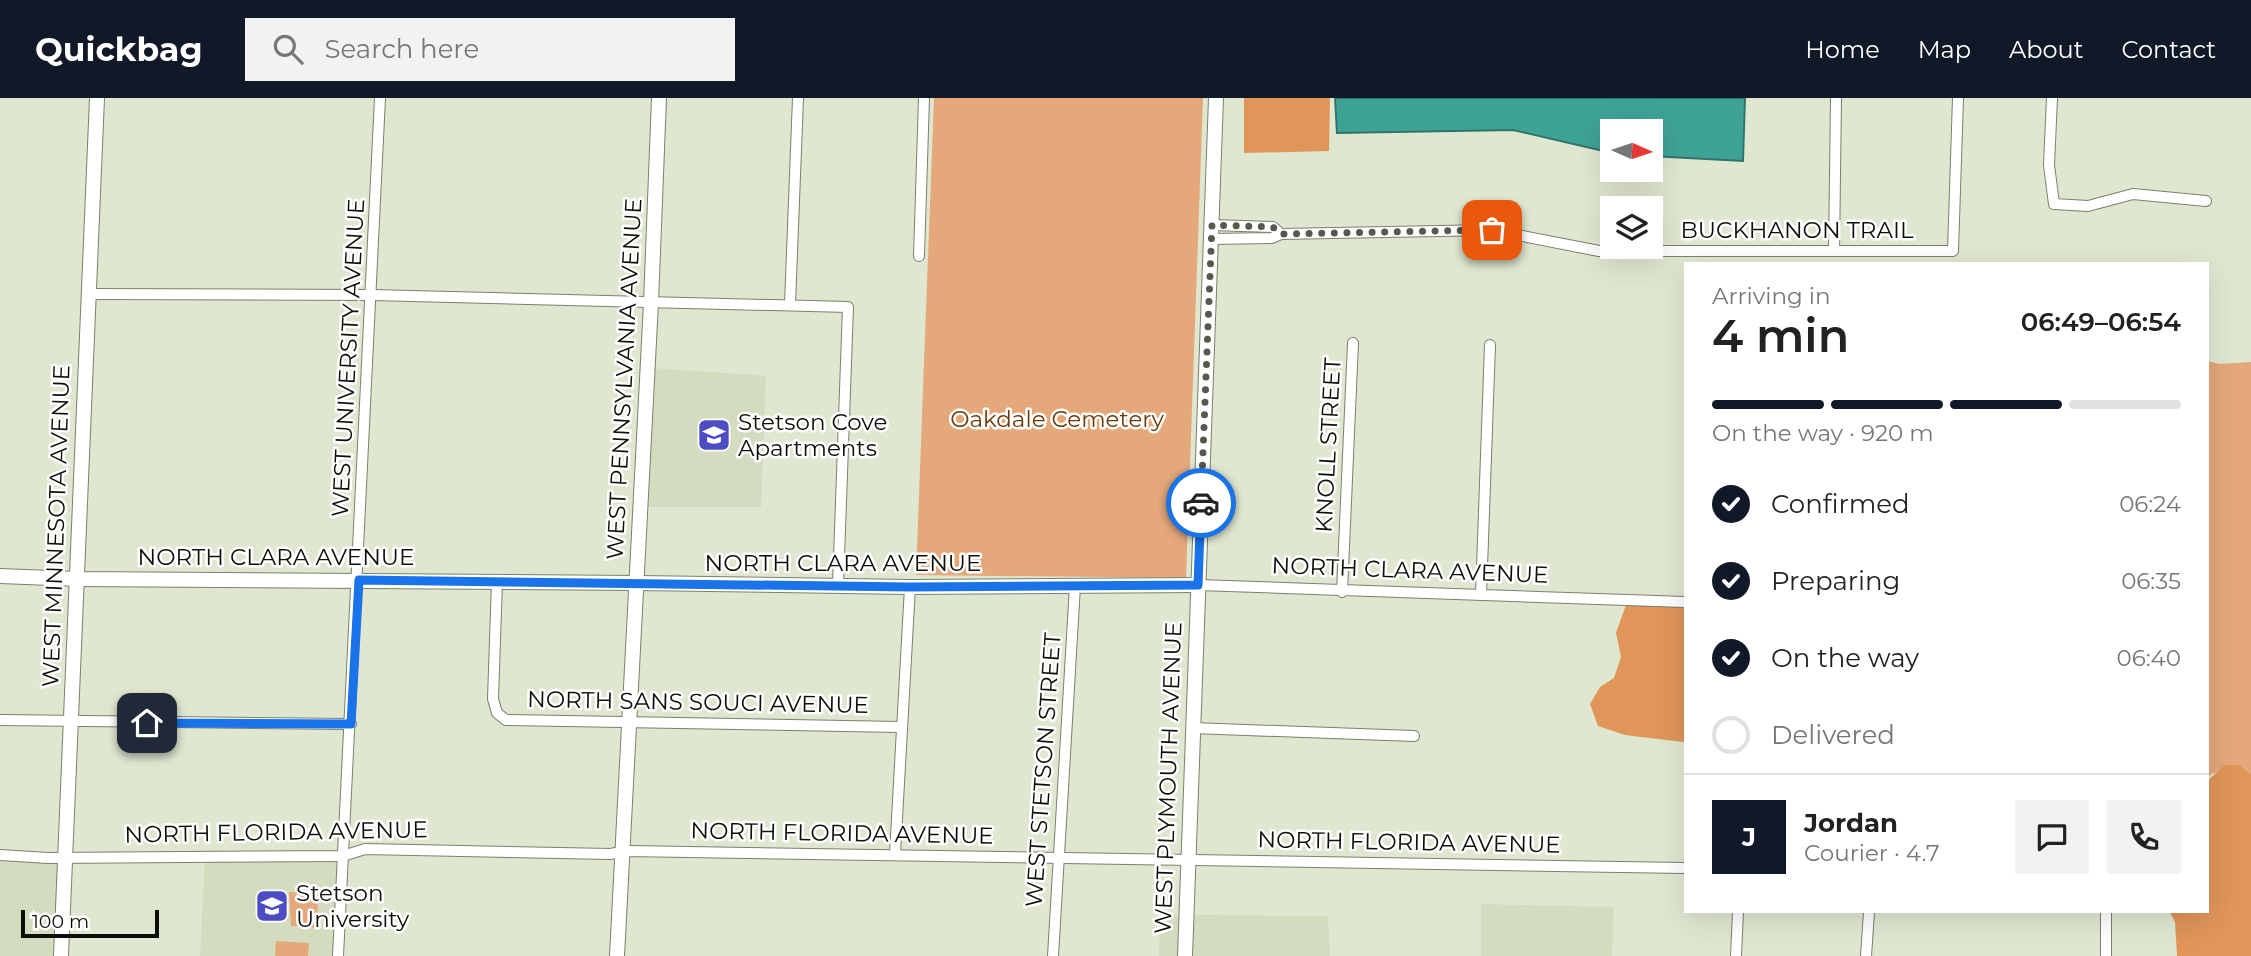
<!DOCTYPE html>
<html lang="en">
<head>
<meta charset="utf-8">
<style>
	:root { --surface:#fff; --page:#f2f2f2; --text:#222; --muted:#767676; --line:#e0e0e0; --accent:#111827 }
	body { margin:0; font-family:Montserrat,sans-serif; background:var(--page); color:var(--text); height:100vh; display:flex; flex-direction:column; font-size:26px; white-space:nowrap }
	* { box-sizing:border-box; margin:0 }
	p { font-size:23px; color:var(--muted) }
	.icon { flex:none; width:38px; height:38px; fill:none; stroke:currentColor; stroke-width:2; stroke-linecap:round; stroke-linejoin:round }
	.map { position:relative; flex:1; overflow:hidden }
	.panel { position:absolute; left:1684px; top:164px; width:525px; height:651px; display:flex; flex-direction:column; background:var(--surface); border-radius:0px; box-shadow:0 7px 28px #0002 }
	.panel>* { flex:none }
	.needle { width:46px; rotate:93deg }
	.fabs { position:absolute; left:1600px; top:21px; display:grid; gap:14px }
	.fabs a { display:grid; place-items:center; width:63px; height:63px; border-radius:0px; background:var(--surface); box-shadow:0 7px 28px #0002; font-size:35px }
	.scale { position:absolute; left:21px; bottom:18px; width:138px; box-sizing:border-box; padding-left:7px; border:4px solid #0c0e07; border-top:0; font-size:19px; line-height:24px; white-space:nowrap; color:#0c0e07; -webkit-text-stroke:5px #fff; paint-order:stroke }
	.pin { position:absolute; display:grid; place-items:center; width:60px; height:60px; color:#fff; margin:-30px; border-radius:14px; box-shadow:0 4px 10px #0006 }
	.courier { position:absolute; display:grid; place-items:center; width:70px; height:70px; margin:-35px; border:5px solid #1a73e8; border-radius:50%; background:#fff; color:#222; box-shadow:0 2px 9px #0007 }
	.overview em { font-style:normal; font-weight:600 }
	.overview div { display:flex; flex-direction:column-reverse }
	.overview { display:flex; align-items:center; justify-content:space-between; height:119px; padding:0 28px }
	h1 { font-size:46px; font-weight:600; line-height:52px }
	.bar { display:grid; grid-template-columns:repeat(4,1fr); gap:10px 7px; align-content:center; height:84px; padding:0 28px }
	.bar i { height:9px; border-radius:5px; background:var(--line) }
	.bar .on { background:var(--accent) }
	.bar p { grid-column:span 4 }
	.line { display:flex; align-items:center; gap:18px; padding:0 28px; border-top:2px solid var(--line) }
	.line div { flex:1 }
	.round { display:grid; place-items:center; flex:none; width:74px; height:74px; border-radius:0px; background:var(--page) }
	ol { padding:0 28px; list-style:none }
	li { display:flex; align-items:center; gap:21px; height:77px }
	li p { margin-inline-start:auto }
	li .icon { padding:7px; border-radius:50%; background:var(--accent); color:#fff; stroke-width:4 }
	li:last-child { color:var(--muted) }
	li i { width:38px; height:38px; border:4px solid var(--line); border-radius:50% }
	header { display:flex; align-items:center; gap:42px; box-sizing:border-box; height:98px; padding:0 35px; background:var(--accent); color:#fff }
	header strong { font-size:33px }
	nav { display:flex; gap:38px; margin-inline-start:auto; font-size:24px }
	.search { width:490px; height:63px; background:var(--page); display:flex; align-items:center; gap:18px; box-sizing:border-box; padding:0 24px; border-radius:0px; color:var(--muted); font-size:26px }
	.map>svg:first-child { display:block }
	.built { fill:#d4dcbf }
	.green { fill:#e4a87b }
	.forest { fill:#e09559 }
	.water { fill:#3ea395; stroke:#2f766a; stroke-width:2 }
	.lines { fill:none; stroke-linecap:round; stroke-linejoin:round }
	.street-casing { stroke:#7a806c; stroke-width:12 }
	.secondary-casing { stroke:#7a806c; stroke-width:16 }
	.street { stroke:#fff; stroke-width:10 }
	.secondary { stroke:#fff; stroke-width:14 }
	.done { stroke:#565a4e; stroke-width:7; stroke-dasharray:0 12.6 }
	.route { stroke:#1a73e8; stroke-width:9 }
	.labels { text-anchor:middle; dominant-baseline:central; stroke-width:5; stroke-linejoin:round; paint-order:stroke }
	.street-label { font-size:23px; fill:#0c0e07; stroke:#fff }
	.park-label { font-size:23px; fill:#6c3b0c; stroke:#fff }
	.poi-label { font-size:23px; fill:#0c0e07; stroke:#fff; text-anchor:start }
</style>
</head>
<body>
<header>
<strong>Quickbag</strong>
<div class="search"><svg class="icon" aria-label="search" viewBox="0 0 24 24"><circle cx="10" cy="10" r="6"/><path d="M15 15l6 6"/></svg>Search here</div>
<nav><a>Home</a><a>Map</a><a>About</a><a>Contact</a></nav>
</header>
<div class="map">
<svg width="2251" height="858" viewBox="0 0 2251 858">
	<rect width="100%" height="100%" fill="#e0e7d1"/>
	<g class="built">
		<polygon points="653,270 766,278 761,409 646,409"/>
		<polygon points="0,756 65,758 61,858 0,858"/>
		<polygon points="205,758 343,758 338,858 200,858"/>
		<polygon points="1481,806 1614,809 1612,858 1481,858"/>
		<polygon points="1160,816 1181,817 1180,858 1159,858"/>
		<polygon points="1192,817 1328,818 1330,858 1191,858"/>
	</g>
	<g class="green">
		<polygon points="934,0 1203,0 1186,480 916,477"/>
		<polygon points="2207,263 2220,266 2251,264 2251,676 2240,667 2211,676 2207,683"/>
		<polygon points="289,794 318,796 317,830 291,828"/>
		<polygon points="276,843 309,845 308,858 275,858"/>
	</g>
	<g class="forest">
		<polygon points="1244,0 1330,0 1329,53 1244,55"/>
		<polygon points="1626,507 1685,509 1685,642 1683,644 1625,637 1598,628 1590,606 1600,589 1614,580 1621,559 1616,535"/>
		<polygon points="2225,667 2240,667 2251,676 2251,858 2177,858 2175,824 2170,814 2207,814 2207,683"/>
	</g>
	<polygon class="water" points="1335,0 1745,0 1743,63 1650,58 1650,33 1612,33 1612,55 1513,32 1337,35"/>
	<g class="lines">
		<defs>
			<g id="street">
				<polyline points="2052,0 2049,67 2054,106 2088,108 2133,96 2206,103"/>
				<polyline points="1212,127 1273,129 1281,136"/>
				<polyline points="1211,141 1272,140 1281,136 1492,132 1599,153 1953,153 1958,0"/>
				<polyline points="1834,153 1836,0"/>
				<polyline points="919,158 924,0"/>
				<polyline points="88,196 372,197 848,209 838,487"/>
				<polyline points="790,206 798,0"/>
				<polyline points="497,483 493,601 497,615 506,622 900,629"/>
				<polyline points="1198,487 1685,504"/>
				<polyline points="1342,494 1353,245"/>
				<polyline points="1481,497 1490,247"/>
				<polyline points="0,622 351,626"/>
				<polyline points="1192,630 1414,638"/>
				<polyline points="895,756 910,489"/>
				<polyline points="0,757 48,760 343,758 365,751 610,756 628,753 1685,770"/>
				<polyline points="2106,814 2106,858"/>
				<polyline points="338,858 380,0"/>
				<polyline points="1053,858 1075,488"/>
				<polyline points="1736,858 1738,814"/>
				<polyline points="1866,858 1869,814"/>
			</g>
			<g id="secondary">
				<polyline points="0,478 77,481 637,485 910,489 1198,487"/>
				<polyline points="61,858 97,0"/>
				<polyline points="617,858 651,205 659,0"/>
				<polyline points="1185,858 1216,0"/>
			</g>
		</defs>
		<use href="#street" class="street-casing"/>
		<use href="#secondary" class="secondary-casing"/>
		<use href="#street" class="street"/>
		<use href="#secondary" class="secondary"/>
	</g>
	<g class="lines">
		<polyline class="done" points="1201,405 1212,127 1273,129 1281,136 1492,132"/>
		<polyline class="route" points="147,625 351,626 359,482 910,489 1198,487 1201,405"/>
	</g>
	<defs>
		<symbol id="university-square" viewBox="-11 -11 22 22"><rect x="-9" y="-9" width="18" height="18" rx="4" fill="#4c4dc3" stroke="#fff"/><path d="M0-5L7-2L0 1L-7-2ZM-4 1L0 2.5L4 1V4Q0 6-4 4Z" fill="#fff"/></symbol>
	</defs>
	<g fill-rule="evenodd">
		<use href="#university-square" x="695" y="318" width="38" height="38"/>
		<use href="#university-square" x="253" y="789" width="38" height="38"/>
	</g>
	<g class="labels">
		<g class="street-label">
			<text x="1797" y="132">BUCKHANON TRAIL</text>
			<text transform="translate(348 260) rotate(-87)">WEST UNIVERSITY AVENUE</text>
			<text transform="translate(624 281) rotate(-87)">WEST PENNSYLVANIA AVENUE</text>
			<text transform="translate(1328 347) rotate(-87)">KNOLL STREET</text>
			<text transform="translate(56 428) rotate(-88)">WEST MINNESOTA AVENUE</text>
			<text x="276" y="459">NORTH CLARA AVENUE</text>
			<text x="843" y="465">NORTH CLARA AVENUE</text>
			<text transform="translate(1410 472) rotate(2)">NORTH CLARA AVENUE</text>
			<text transform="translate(698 604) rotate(1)">NORTH SANS SOUCI AVENUE</text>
			<text transform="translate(1043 672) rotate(-86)">WEST STETSON STREET</text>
			<text transform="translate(1168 680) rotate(-88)">WEST PLYMOUTH AVENUE</text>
			<text transform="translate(276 734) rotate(-1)">NORTH FLORIDA AVENUE</text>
			<text transform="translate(842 735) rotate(1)">NORTH FLORIDA AVENUE</text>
			<text transform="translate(1409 744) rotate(1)">NORTH FLORIDA AVENUE</text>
		</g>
		<g class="park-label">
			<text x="1057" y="321">Oakdale Cemetery</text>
		</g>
		<g class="poi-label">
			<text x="738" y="324">Stetson Cove<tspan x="738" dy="26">Apartments</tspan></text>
			<text x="296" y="795">Stetson<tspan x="296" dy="26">University</tspan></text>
		</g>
	</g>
</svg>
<div class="fabs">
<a><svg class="needle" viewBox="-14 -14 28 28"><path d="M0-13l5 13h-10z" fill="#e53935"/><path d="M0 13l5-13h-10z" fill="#767676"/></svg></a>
<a><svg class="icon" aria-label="layers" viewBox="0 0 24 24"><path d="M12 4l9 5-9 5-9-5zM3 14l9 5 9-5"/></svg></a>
</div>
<div class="scale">100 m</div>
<div class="pin" style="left:1492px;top:132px;background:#ea580c"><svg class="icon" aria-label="bag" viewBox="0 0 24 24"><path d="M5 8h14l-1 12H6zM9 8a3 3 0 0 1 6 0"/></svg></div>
<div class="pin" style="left:147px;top:625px;background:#1f2937"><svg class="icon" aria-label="home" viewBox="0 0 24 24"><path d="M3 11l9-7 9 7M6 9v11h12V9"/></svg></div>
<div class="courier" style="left:1201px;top:405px"><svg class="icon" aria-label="car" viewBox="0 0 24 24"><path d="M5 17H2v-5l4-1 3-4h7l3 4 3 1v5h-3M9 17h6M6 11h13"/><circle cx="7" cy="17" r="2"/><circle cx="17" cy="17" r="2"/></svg></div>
<section class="panel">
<div class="overview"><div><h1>4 min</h1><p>Arriving in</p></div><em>06:49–06:54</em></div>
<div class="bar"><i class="on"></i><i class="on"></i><i class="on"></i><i></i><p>On the way · 920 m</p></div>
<ol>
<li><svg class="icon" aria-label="check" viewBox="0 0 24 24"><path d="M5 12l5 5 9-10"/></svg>Confirmed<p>06:24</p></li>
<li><svg class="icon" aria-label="check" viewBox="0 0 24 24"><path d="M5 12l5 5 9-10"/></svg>Preparing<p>06:35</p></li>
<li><svg class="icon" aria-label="check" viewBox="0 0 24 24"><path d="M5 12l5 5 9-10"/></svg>On the way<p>06:40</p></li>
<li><i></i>Delivered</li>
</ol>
<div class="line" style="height:126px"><b class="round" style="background:var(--accent);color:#fff">J</b><div><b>Jordan</b><p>Courier · 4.7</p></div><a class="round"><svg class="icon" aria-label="chat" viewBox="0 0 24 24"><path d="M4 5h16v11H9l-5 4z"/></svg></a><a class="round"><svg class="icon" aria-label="phone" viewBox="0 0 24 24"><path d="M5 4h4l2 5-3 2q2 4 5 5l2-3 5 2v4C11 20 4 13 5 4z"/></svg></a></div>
</section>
</div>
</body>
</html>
